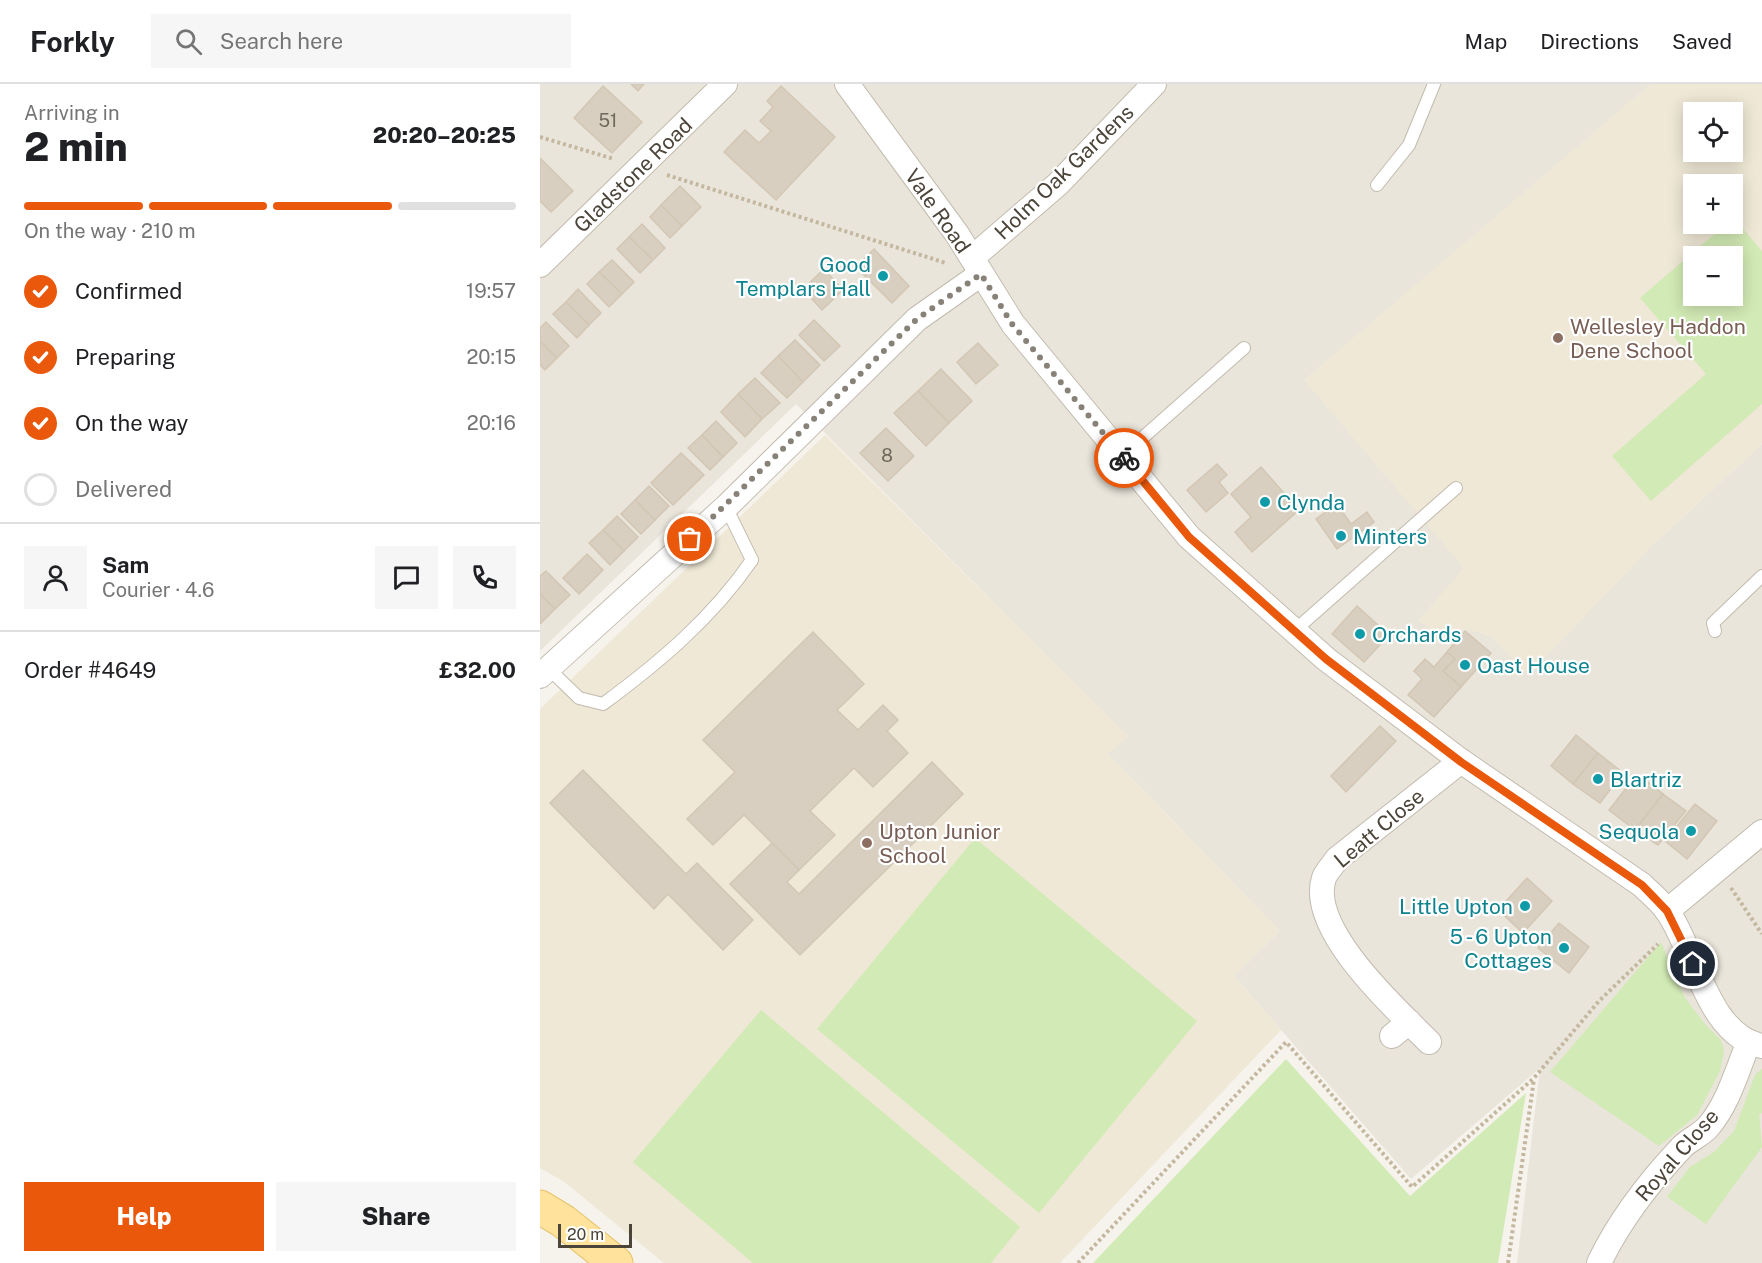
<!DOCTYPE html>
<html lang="en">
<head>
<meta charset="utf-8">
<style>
	:root { --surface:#fff; --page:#f6f6f6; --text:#202124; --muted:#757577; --line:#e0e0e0; --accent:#ea580c }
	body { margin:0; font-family:"Public Sans",sans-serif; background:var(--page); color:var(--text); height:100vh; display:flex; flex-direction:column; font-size:22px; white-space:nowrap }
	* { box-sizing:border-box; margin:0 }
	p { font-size:20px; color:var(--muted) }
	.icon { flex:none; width:33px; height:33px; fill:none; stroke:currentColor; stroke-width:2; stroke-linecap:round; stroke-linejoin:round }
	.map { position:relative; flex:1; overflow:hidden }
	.side { display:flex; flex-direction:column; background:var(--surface); width:540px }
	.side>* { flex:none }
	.buttons { position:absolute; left:1143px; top:18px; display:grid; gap:12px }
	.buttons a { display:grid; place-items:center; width:60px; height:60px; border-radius:0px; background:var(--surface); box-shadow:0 3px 15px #0003; font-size:30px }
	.scale { position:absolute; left:18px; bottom:15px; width:74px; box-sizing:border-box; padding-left:6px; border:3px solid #4b4439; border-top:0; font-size:16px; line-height:21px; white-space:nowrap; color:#4b4439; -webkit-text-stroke:4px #fff; paint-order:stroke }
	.pin { position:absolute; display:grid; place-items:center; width:51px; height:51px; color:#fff; margin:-26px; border:3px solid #fff; border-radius:50%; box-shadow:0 2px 6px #0007 }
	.courier { position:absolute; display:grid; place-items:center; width:60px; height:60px; margin:-30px; border:4px solid #ea580c; border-radius:50%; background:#fff; color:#222; box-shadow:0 2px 8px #0007 }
	.headline em { font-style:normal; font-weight:800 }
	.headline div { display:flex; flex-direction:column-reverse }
	.headline { display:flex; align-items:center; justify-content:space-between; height:102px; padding:0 24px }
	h1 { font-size:39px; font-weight:800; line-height:45px }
	.bar { display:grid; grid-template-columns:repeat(4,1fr); gap:9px 6px; align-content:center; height:72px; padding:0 24px }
	.bar i { height:8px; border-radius:4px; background:var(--line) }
	.bar .active { background:var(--accent) }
	.bar p { grid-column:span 4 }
	.line { display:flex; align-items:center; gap:15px; padding:0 24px; border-top:2px solid var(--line) }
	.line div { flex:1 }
	.round { display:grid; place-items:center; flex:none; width:63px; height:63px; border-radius:0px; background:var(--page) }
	ol { padding:0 24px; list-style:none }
	li { display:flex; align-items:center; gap:18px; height:66px }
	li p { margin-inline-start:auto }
	li .icon { padding:6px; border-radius:50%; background:var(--accent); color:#fff; stroke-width:4 }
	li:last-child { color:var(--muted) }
	li i { width:33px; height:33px; border:3px solid var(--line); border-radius:50% }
	.action { display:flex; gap:12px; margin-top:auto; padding:12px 24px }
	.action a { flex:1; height:69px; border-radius:0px; background:var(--accent); color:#fff; font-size:24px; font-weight:800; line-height:69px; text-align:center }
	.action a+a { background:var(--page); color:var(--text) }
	header { display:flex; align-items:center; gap:36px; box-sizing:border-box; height:84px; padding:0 30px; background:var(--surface); border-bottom:2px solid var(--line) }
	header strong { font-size:28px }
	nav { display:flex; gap:33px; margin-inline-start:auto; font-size:21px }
	.search { width:420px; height:54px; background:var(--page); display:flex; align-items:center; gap:15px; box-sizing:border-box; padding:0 21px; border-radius:0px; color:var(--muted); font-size:22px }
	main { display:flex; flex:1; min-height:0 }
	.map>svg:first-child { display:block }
	.residential { fill:#eae5da }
	.education { fill:#efe8d6; fill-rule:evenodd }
	.green { fill:#d2eab5; fill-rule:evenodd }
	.building { fill:#d8cfc1; stroke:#d3c7b4; stroke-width:1.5 }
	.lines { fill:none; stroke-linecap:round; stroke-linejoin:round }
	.service-casing { stroke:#c2bbae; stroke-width:14 }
	.minor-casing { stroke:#c2bbae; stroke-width:26 }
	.primary-casing { stroke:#e6c16a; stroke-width:35 }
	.path { stroke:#c4b79f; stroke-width:4; stroke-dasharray:3 3; stroke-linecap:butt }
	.service { stroke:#fff; stroke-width:12 }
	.minor { stroke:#fff; stroke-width:24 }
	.primary { stroke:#ffe39c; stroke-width:33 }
	.done { stroke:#878178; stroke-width:6; stroke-dasharray:0 10.8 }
	.route { stroke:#ea580c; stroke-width:8 }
	.culture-dot { fill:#0f9aa8; stroke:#fff; stroke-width:2 }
	.education-dot { fill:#8d6e63; stroke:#fff; stroke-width:2 }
	.labels { text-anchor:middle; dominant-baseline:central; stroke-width:4.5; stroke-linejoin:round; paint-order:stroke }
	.number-label { font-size:18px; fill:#6e675b }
	.street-label { font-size:21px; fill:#4b4439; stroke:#fff }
	.culture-label { font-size:21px; fill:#0d838f; stroke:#fff; text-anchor:start }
	.education-label { font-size:21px; fill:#785e54; stroke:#fff; text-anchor:start }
</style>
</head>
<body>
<header>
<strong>Forkly</strong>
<div class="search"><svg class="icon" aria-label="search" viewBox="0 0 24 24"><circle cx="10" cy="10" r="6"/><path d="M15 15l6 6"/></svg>Search here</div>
<nav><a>Map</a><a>Directions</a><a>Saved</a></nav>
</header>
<main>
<section class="side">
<div class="headline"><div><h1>2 min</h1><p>Arriving in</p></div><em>20:20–20:25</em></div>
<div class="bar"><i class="active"></i><i class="active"></i><i class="active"></i><i></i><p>On the way · 210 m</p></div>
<ol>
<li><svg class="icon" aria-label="check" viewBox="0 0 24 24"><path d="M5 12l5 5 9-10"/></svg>Confirmed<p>19:57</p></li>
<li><svg class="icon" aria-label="check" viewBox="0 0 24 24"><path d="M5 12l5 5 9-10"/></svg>Preparing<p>20:15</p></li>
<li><svg class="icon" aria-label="check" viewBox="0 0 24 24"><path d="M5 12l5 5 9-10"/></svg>On the way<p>20:16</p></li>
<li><i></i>Delivered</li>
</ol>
<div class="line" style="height:108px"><a class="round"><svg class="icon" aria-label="person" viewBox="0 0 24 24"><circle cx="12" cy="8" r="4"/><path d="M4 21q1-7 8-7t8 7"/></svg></a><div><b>Sam</b><p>Courier · 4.6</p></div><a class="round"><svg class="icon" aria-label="chat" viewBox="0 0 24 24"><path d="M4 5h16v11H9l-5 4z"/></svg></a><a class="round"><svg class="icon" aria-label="phone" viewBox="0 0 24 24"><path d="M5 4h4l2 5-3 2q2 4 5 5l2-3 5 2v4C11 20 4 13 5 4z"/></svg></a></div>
<div class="line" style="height:78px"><div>Order #4649</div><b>£32.00</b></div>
<div class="action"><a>Help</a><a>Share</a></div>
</section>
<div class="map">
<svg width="1222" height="1179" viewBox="0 0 1222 1179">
	<rect width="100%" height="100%" fill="#f6f3ec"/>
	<polygon class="residential" points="0,0 1111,0 765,296 925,484 879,536 911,548 926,545 943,549 955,556 968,569 1118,456 1222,360 1222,1179 977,1179 1000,984 871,1095 694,892 740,847 568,670 587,652 256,320 0,567"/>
	<g class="education">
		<path d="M1111,0H1222V360L1118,456L988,591L955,556L943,549L925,545L911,548L902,555L879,536L924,484L764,296ZM1154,28H1192V68H1154ZM1154,100H1192V140H1154ZM1154,172H1192V212H1154Z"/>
		<polygon points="285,351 588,652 568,670 740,847 694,892 741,946 520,1179 124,1179 23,1097 0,1084 0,625"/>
	</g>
	<g class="green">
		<path d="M1193,133L1222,167V320L1111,417L1072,372L1166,290L1100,214L1186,140H1192ZM1192,172V212H1154V172Z"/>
		<polygon points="435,754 657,937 499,1129 277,945"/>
		<polygon points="1121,858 1145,914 1165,940 1181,956 1184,967 1180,987 1157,1031 1119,1062 1010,988"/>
		<polygon points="221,926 480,1143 451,1179 213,1179 93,1078"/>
		<polygon points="746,975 870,1112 986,1009 958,1179 553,1179"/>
		<polygon points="1222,985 1222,1029 1219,1031 1222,1063 1166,1140 1127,1113 1150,1083 1174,1068 1194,1047 1215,991"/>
	</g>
	<g class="building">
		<polygon points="91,0 104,0 98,7"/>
		<polygon points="63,2 102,38 72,69 34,34"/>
		<polygon points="241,2 295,53 236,116 184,68 205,46 219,59 231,47 220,37 233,23 227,17"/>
		<polygon points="0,74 33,107 11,128 0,117"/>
		<polygon points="140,102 161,123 142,142 121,121"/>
		<polygon points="121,121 142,142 130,154 110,133"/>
		<polygon points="102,140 125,164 113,176 89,153"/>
		<polygon points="89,153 113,176 100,189 77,165"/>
		<polygon points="334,165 369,202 352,219 316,183"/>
		<polygon points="72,176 94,198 82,210 59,188"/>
		<polygon points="284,185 303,206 282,226 263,205"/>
		<polygon points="59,188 82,210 69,223 47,200"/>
		<polygon points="38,205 61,229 49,241 26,218"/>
		<polygon points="26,218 49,241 37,254 13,230"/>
		<polygon points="274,236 300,262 284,277 259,251"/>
		<polygon points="6,238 29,262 17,274 0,257 0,244"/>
		<polygon points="255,256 280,281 263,298 238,272"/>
		<polygon points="0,257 17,274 5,286 0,281"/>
		<polygon points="438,259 458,281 436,300 417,278"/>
		<polygon points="238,272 263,298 247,314 221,289"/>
		<polygon points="401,285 432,317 409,339 378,307"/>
		<polygon points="215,294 240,319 222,335 198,310"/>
		<polygon points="378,307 409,339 386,362 354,329"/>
		<polygon points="198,310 222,335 205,353 181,328"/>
		<polygon points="176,337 197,359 183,373 162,351"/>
		<polygon points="346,344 374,372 348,397 320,369"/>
		<polygon points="162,351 183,373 170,386 148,364"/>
		<polygon points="141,369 164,391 133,421 111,399"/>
		<polygon points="677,380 687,391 679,398 688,409 666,428 647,406"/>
		<polygon points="721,383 759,426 712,468 695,448 711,433 691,410"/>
		<polygon points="109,402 129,422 115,436 95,416"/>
		<polygon points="95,416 115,436 101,450 81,430"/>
		<polygon points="797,420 811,440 827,428 834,438 797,465 776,435"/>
		<polygon points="77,432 98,453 84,467 63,446"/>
		<polygon points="63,446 84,467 70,481 49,459"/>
		<polygon points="47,470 63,486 39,510 23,494"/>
		<polygon points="6,487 30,511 15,525 0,510 0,492"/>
		<polygon points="0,510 15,525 0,540"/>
		<polygon points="817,522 849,551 824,578 792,550"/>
		<polygon points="925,547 951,569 921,603 903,587 915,575 907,568"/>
		<polygon points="273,548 324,600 297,626 318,646 343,621 358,636 347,647 368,669 333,703 314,684 270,727 295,751 259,786 204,731 173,761 147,735 195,688 163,656"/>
		<polygon points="907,568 915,575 903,587 921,603 894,633 868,611 882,595 874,587 885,575 894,583"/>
		<polygon points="840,642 856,657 806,708 791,692"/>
		<polygon points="1036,651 1058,669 1033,700 1011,682"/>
		<polygon points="1058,669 1083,689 1060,719 1033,700"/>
		<polygon points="392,678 423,710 260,871 190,800 232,759 259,786 247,798 259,810"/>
		<polygon points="43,686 146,790 157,779 213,836 183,866 128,810 114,825 10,719"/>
		<polygon points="1097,690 1123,710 1095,746 1069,726"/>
		<polygon points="1123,710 1146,727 1118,761 1095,746"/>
		<polygon points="1155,720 1177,737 1147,775 1125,757"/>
		<polygon points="987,794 1012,817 983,849 958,826"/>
		<polygon points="1019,839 1049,863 1029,889 998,864"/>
	</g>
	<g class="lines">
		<defs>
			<g id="service">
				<polyline points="837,101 869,61 894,0"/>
				<polyline points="582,372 704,264"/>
				<polyline points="754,547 916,404"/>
				<polyline points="1175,547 1173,539 1222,492"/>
				<path d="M8,584L39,614L63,620C120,578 172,534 212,476L186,423"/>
			</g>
			<g id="minor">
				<path d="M307,0L417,150L473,240L649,453L786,575L921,677L1102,801C1110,809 1121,818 1128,828C1155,867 1168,952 1222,962"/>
				<polyline points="432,174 518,100 614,0"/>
				<polyline points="0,181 185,0"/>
				<polyline points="0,592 186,423 377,235 441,190"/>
				<polyline points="1127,827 1222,748"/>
				<polyline points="852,952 869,938"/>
				<path d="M889,958C856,925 767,845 784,794C786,788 793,781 797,775L921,677"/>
				<path d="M1059,1179C1080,1135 1109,1098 1142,1063C1150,1055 1161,1051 1168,1043C1188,1020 1197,987 1208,960"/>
			</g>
			<polyline id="primary" points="0,1123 23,1137 76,1179"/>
		</defs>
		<use href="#service" class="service-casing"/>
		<use href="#minor" class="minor-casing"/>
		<use href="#primary" class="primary-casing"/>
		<g class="path">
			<polyline points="0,53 74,75"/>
			<polyline points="127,91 406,179"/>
			<polyline points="1191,804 1222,850"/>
			<polyline points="538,1179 746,958 872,1103 994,994 1059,917 1118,860"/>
			<polyline points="968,1179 994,995"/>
		</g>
		<use href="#service" class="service"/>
		<use href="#minor" class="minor"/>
		<use href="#primary" class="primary"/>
	</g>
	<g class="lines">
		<polyline class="done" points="150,455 377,235 441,190 472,240 584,374"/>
		<polyline class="route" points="584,374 649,453 786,575 921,678 1102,801 1127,827 1153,880"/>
	</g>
	<g class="culture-dot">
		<circle cx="343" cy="192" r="6"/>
		<circle cx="725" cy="418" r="6"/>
		<circle cx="801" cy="452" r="6"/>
		<circle cx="820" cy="550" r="6"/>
		<circle cx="925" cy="581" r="6"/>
		<circle cx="1058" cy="695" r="6"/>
		<circle cx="1151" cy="747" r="6"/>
		<circle cx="985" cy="822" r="6"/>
		<circle cx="1024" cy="864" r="6"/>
	</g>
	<g class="education-dot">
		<circle cx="1018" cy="254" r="6"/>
		<circle cx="327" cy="759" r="6"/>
	</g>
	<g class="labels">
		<g class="number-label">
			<text x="68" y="36">51</text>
			<text x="347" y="371">8</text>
		</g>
		<g class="street-label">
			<text transform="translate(524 88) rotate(-44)">Holm Oak Gardens</text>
			<text transform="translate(93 91) rotate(-44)">Gladstone Road</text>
			<text transform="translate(398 127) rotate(55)">Vale Road</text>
			<text transform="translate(839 744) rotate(-40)">Leatt Close</text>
			<text transform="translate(1137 1071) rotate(-49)">Royal Close</text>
		</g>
		<g class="culture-label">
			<text x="331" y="180" text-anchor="end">Good<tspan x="331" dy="24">Templars Hall</tspan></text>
			<text x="737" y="418">Clynda</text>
			<text x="813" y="452">Minters</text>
			<text x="832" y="550">Orchards</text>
			<text x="937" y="581">Oast House</text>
			<text x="1070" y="695">Blartriz</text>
			<text x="1139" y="747" text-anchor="end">Sequola</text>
			<text x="973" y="822" text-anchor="end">Little Upton</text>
			<text x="1012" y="852" text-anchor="end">5 - 6 Upton<tspan x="1012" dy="24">Cottages</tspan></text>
		</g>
		<g class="education-label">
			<text x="1030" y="242">Wellesley Haddon<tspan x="1030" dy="24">Dene School</tspan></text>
			<text x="339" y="747">Upton Junior<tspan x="339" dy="24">School</tspan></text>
		</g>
	</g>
</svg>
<div class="buttons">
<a><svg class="icon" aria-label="locate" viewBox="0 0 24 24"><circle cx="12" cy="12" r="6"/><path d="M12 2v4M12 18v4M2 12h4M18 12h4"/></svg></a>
<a>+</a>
<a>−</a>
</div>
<div class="scale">20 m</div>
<div class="pin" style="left:150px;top:455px;background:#ea580c"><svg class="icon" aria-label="bag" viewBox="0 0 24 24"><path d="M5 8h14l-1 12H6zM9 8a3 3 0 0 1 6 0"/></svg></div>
<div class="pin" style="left:1153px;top:880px;background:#1f2937"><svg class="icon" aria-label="home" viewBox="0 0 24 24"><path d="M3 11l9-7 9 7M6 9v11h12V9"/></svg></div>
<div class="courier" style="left:584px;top:374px"><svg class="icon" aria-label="bike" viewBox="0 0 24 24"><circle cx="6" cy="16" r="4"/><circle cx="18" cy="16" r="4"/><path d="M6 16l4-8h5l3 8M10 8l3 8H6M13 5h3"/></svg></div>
</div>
</main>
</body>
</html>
